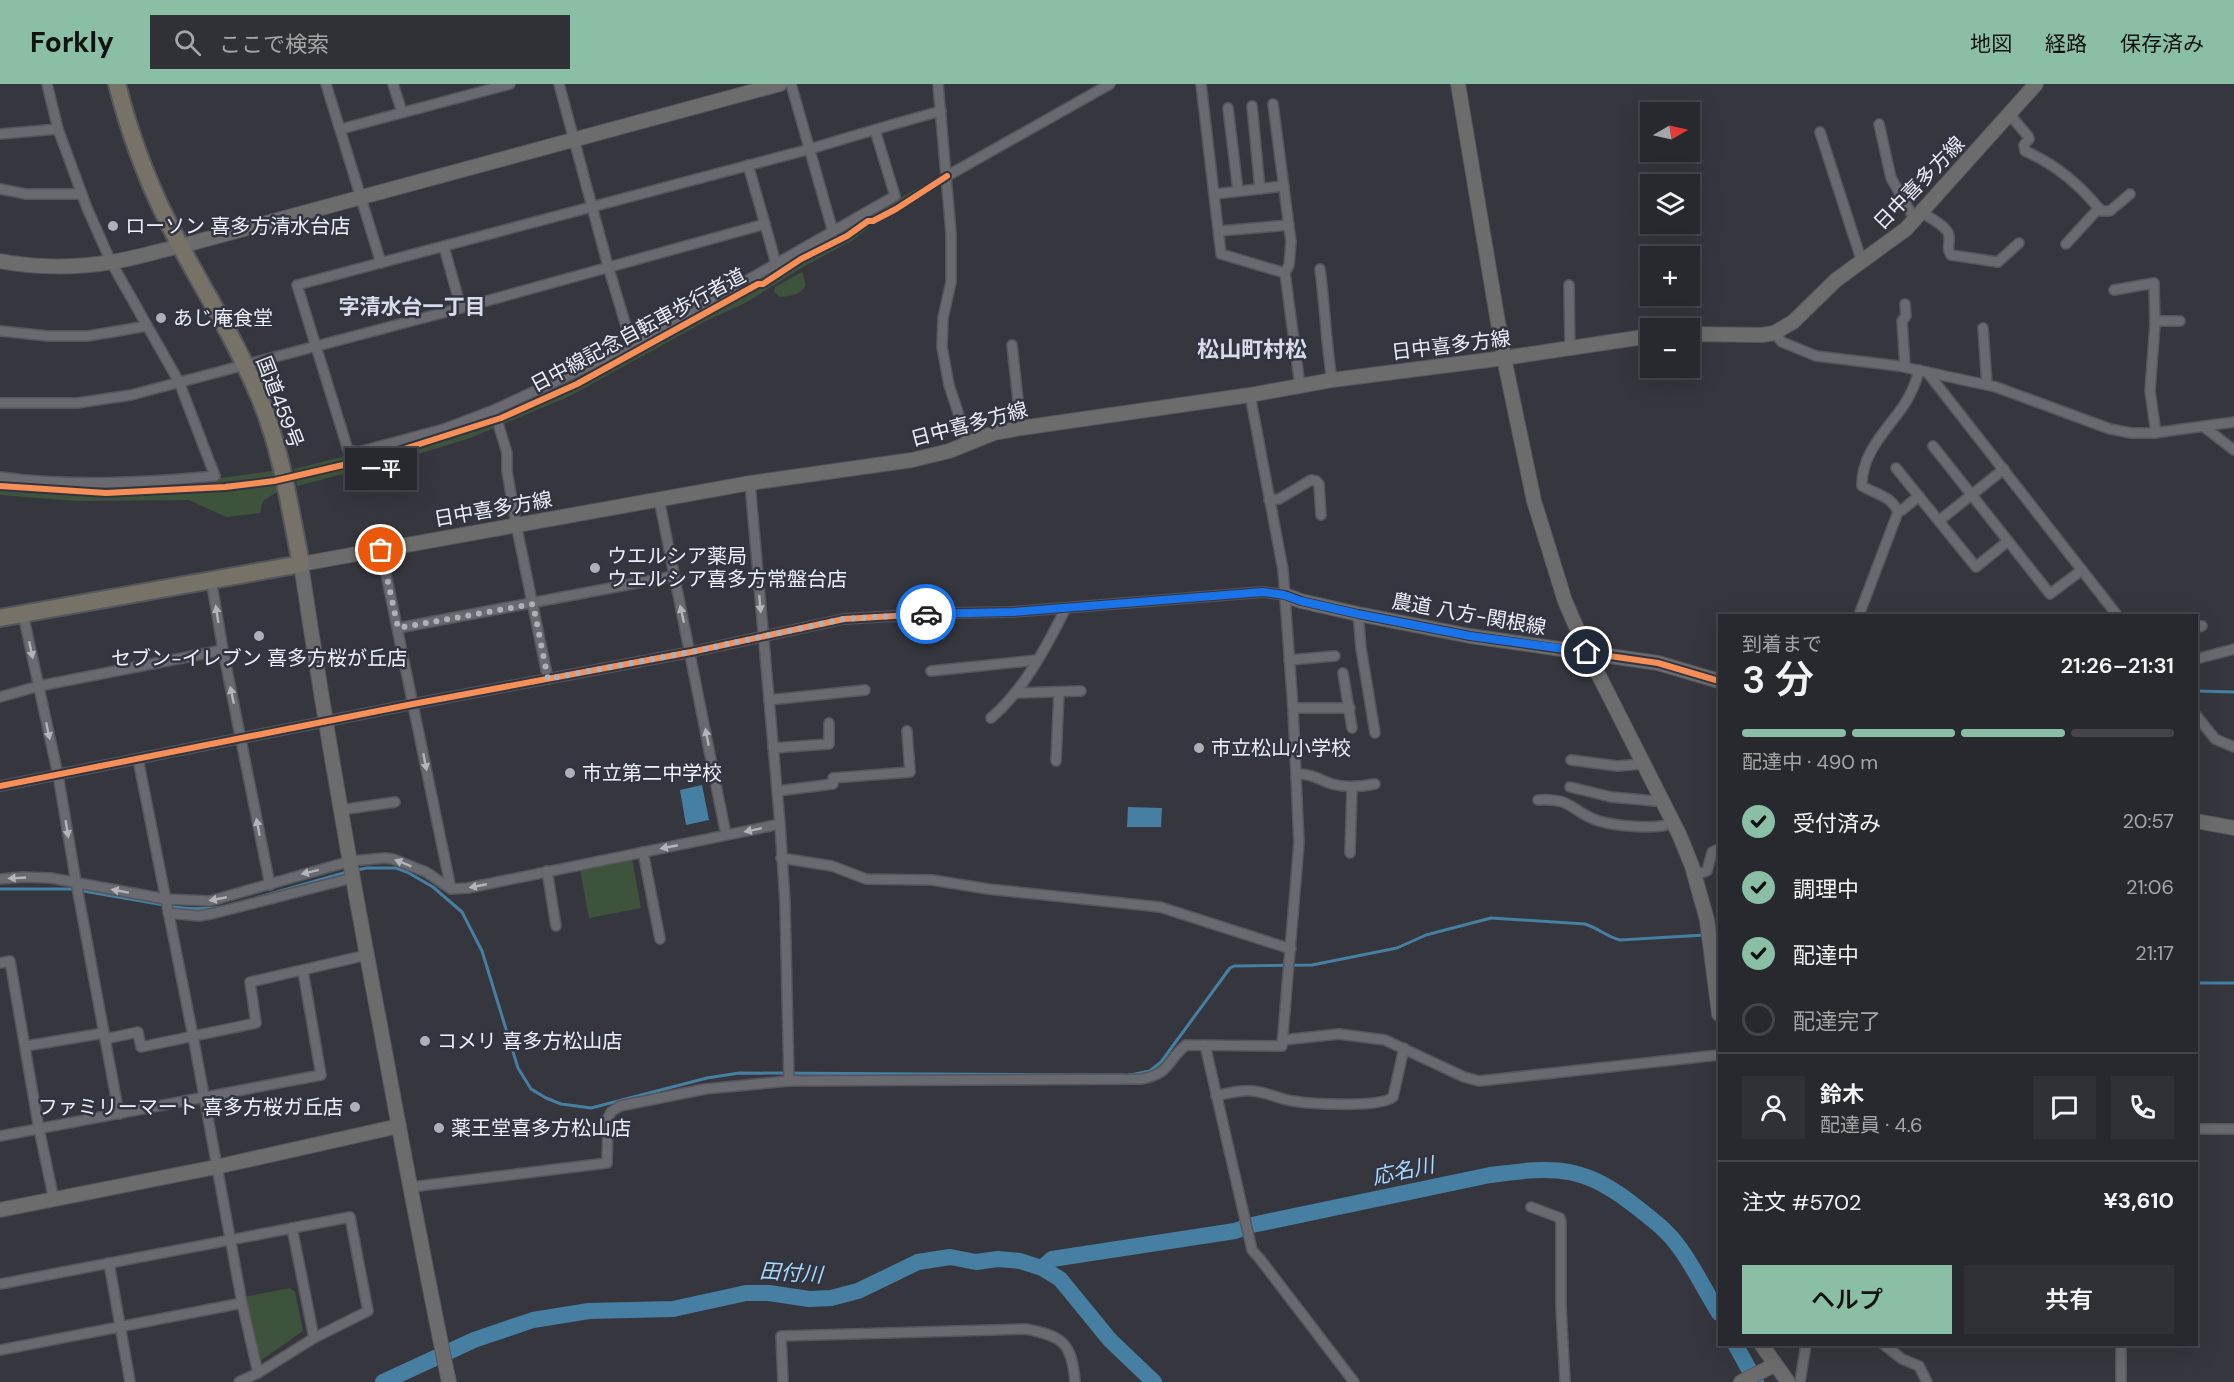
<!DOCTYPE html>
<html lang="ja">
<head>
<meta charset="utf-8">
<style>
	:root { --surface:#28292e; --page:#303136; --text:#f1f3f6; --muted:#a5a6aa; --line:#44454a; --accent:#8abfa5 }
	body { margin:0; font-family:"DM Sans","Noto Sans JP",sans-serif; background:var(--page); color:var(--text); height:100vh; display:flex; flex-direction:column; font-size:22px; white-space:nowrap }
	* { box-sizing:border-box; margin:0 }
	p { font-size:20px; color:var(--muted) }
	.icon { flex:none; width:33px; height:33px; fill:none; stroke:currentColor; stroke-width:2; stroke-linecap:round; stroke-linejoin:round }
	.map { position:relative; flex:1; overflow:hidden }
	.sheet { position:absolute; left:1718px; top:530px; width:480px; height:732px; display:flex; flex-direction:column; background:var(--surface); border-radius:0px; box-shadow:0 6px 24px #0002,0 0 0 2px var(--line) }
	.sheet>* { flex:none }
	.needle { width:39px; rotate:81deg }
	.controls { position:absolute; left:1640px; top:18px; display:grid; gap:12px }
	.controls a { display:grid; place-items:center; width:60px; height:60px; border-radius:0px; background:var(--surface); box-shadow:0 6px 24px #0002,0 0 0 2px var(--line); font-size:30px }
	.pin { position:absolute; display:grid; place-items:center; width:51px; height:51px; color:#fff; margin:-26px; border:3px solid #fff; border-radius:50%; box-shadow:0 2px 6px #0007 }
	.courier { position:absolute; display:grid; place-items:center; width:60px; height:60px; margin:-30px; border:4px solid #1a73e8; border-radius:50%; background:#fff; color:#222; box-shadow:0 2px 8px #0007 }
	.bubble { position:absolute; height:42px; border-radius:0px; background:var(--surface); box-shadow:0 6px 24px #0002,0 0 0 2px var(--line); font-size:20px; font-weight:600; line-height:42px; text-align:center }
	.head em { font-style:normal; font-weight:600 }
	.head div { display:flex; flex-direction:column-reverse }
	.head { display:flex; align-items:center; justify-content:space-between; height:102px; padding:0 24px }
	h1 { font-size:39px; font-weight:600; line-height:45px }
	.bar { display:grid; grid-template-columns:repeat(4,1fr); gap:9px 6px; align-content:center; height:72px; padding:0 24px }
	.bar i { height:8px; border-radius:4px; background:var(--line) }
	.bar .selected { background:var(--accent) }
	.bar p { grid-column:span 4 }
	.line { display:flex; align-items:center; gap:15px; padding:0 24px; border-top:2px solid var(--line) }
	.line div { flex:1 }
	.round { display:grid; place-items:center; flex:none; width:63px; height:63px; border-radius:0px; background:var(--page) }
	ol { padding:0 24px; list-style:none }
	li { display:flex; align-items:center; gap:18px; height:66px }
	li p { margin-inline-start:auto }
	li .icon { padding:6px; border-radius:50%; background:var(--accent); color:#111; stroke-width:4 }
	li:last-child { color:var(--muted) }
	li i { width:33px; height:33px; border:3px solid var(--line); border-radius:50% }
	.action { display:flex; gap:12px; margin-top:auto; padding:12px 24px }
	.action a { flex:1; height:69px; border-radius:0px; background:var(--accent); color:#111; font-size:24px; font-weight:600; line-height:69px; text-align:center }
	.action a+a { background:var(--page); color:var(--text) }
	header { display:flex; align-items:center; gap:36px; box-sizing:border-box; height:84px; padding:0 30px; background:var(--accent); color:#111 }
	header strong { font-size:28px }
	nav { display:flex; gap:33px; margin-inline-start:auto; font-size:21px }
	.search { width:420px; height:54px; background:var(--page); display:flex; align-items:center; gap:15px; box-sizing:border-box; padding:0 21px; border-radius:0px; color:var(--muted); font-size:22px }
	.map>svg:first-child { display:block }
	.green { fill:#3e533b }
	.water { fill:#467fa2 }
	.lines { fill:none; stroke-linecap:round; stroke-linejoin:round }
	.stream { stroke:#467fa2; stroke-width:3 }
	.river { stroke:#467fa2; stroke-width:16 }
	.street-casing { stroke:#54565b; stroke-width:12 }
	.secondary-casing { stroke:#54565b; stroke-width:16 }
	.highway-casing { stroke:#54565b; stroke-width:20 }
	.street { stroke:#696a6f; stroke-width:9 }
	.secondary { stroke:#6c6c6d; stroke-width:14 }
	.highway { stroke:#777267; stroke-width:16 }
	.cycleway-casing { stroke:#323541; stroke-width:10 }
	.cycleway { stroke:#f78f57; stroke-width:6 }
	.oneway { fill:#b2b4ba }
	.done { stroke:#aeafb7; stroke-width:6; stroke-dasharray:0 10.8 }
	.route { stroke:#1a73e8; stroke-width:8 }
	.poi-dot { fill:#aeafb7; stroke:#323541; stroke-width:2 }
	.labels { text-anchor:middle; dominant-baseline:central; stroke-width:5; stroke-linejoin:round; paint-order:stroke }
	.street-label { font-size:20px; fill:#eef0f8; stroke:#323541 }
	.poi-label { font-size:20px; fill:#eef0f8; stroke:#323541; text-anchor:start }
	.neighbourhood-label { font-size:21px; font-weight:bold; fill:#d7dbeb; stroke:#323541 }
	.water-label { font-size:21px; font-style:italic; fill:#a7d9fb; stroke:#323541 }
	.quarter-label { font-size:22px; font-weight:bold; fill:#d7dbeb; stroke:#323541 }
</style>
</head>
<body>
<header>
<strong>Forkly</strong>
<div class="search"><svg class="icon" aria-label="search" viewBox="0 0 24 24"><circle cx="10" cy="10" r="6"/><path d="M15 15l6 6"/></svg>ここで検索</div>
<nav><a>地図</a><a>経路</a><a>保存済み</a></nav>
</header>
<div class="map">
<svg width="2234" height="1298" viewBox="0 0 2234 1298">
	<rect width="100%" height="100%" fill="#36373e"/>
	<g class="green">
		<polygon points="945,89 945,99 894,131 873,140 853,156 801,184 747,218 702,239 570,312 470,354 415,371 297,402 294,385 447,346 615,273"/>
		<path d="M802,188L806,201C800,211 791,212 780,213L774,208L775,203Z"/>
		<polygon points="279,386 283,404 263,417 260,429 226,433 189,416 77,417 0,411 0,395 184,399"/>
		<polygon points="632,775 641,824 589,834 580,785"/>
		<polygon points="290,1204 295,1208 303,1247 260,1277 257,1274 244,1213"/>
	</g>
	<g class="water">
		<polygon points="702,701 709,736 686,741 680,706"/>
		<polygon points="1128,723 1162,724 1161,743 1127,743"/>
	</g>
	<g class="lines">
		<g class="stream">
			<polyline points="2196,607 2234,608"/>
			<polyline points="357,786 367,784 396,784 407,788 433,803 462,828 482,867 518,984 531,1005 546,1014 561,1020 591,1024 707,994 739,989 1121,991"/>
			<polyline points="0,805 72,805 164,821"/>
			<polyline points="256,814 347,788"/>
			<path d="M170,822C188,826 206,825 223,823"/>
			<polyline points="2196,899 2234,899"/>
			<path d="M1130,991L1150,987L1161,978L1230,884L1234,882L1312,881L1397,864L1426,851L1491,834L1585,840C1598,844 1607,853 1620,856L1705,851"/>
		</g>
		<g class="river">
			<path d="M1042,1184L1052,1175L1235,1147L1252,1141L1490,1091C1558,1082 1584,1081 1639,1125C1654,1137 1668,1147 1679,1163C1694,1183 1705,1207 1719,1229"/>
			<polyline points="1735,1260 1756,1298"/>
			<polyline points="383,1298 474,1256 533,1236 589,1227 673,1225 746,1209 769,1209 809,1215 831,1214 858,1207 918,1178 950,1173 976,1178 998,1175 1020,1177 1042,1184 1060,1195 1110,1256 1154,1298"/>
		</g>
		<defs>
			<g id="street">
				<polyline points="326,0 381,179"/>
				<polyline points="393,0 402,28"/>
				<polyline points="559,0 608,182 632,262"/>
				<polyline points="791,0 833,148"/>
				<polyline points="938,0 951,149 951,198 943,234 942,263 949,301 968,359"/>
				<polyline points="1201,0 1221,170 1285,189 1300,302"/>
				<polyline points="1273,20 1291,158 1289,181 1285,189"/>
				<polyline points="1252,22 1260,105"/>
				<polyline points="1228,24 1238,107"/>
				<path d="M2009,30L2028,52L2029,55L2024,61L2025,67C2055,80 2081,102 2101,127H2110L2130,110"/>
				<polyline points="1879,40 1891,94 1915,136"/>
				<polyline points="341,45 510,0"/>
				<path d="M875,46L895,112L632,262L494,326L444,345L358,368L348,366L297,201L810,65C853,52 897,39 941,27"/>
				<polyline points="1820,48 1862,178"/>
				<polyline points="0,50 58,45"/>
				<polyline points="947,92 1110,0"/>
				<polyline points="0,105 26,110 81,110"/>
				<polyline points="1215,110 1284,102"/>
				<path d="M1921,128C1929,134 1948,142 1949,152C1950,160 1946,164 1951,171L1998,178L2019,159"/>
				<polyline points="765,140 776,180"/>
				<polyline points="1219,147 1289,141"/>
				<polyline points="2066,160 2099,124"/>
				<polyline points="444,163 461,224"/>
				<path d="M1320,185C1325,222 1326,259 1332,296"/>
				<polyline points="1569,201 1570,265"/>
				<polyline points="2114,206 2154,199 2155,240 2150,307 2156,349"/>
				<polyline points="2155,237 2180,237"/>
				<polyline points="1983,244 1987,301"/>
				<polyline points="0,247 48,252 88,252 147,242"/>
				<polyline points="1774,249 1782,258 1816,272 1899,282 1996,303 2110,345 2131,349 2154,349 2234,338"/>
				<polyline points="1012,261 1021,344"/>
				<polyline points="1905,283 1902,237 1906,232 1905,220"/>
				<polyline points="1927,288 2117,531"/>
				<polyline points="0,319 77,319 131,311 461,224 765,140 748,81"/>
				<polyline points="494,326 507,369 507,387 516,440 548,595"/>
				<polyline points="2204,343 2234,366"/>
				<polyline points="1933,362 2050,510 2082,486"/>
				<polyline points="1896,384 1976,483 2008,457"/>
				<path d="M0,393C70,403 145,399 215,392L179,298L111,178L87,124L58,45L47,0"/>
				<polyline points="750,399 780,740 785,819 789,997"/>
				<polyline points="659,415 726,751"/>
				<polyline points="1269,416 1279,415 1311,396 1316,397 1319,400 1321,431"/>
				<polyline points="1898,426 1902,426 1919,412"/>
				<polyline points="1940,436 2004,385"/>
				<polyline points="381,466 451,805"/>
				<polyline points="211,495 223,566 270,801"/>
				<polyline points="23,530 58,691 76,798 119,1030"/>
				<polyline points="1358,530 1361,564 1375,649"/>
				<path d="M1859,531L1898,428C1892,412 1875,410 1862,402C1861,369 1887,346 1904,321C1911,310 1916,299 1919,286"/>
				<polyline points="2196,543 2202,542"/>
				<polyline points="398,544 674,492"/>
				<polyline points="2196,575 2234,565"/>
				<polyline points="1289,576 1335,572"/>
				<polyline points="931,587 1037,576"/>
				<polyline points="1343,589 1352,644"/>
				<polyline points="1015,609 1081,607"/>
				<polyline points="0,613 39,602 223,566"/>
				<polyline points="769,616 865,606"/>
				<polyline points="1293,624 1350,624"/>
				<polyline points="2196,631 2215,655 2234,663"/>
				<path d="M991,634C1025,605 1046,563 1066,524"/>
				<polyline points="773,664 829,660 829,639"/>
				<polyline points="138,675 193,952 242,1219 258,1289"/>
				<polyline points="1571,676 1617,682 1643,680"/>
				<polyline points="1056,677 1059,608"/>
				<path d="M1296,691C1309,688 1320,696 1332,700C1346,704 1360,703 1375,700"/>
				<polyline points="0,702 413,620 691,568 844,535 944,529 1013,528 1263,508 1285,511"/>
				<polyline points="1570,703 1611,713 1655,717 1661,715"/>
				<polyline points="777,707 833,700 833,694 910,688 907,647"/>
				<path d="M1538,716C1573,713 1572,729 1599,737C1615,742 1658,746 1673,739"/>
				<polyline points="340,726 395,718"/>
				<polyline points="643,768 660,855"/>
				<polyline points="1350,769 1352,703"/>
				<polyline points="781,774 832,782 866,795 932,796 988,805 1160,823 1291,865"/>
				<polyline points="547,787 556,842"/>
				<polyline points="1695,791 1707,787 1712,768 1719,765"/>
				<polyline points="0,795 23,793 51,794 165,815 210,817 351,777 385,774 393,775 426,788 451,805 468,804 780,740"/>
				<polyline points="168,829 199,832 215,829 352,794"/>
				<polyline points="0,879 10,877 39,1045 54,1116"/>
				<polyline points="105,955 138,948 141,963 256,939 250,898 367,871"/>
				<polyline points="1283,956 1339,950 1385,956 1464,993 1479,997 1719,971"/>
				<polyline points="1205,961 1252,1166 1260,1175 1354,1298"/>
				<polyline points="26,962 104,949"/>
				<path d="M1216,1012C1228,1009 1240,1006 1253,1007C1266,1008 1279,1015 1293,1017C1311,1020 1380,1024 1393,1013L1404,964"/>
				<polyline points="2196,1045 2234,1045"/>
				<polyline points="0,1052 321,991 303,887"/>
				<path d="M411,1103L607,1079L608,1034L611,1028L620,1022L705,1005L789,997L1141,995C1171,990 1167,976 1186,961L1282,962L1299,759L1293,624L1283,486L1250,311"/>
				<polyline points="1531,1123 1560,1134 1561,1138 1561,1223 1565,1298"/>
				<polyline points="292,1144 314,1254"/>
				<polyline points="109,1179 130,1298"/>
				<polyline points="0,1200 350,1133 368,1227 314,1254 258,1289 239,1298"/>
				<polyline points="1883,1260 1902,1275 1919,1282 1927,1298"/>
				<polyline points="2121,1260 2121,1298"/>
				<polyline points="0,1266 242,1219"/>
				<path d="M783,1298L781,1252L1026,1245C1064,1252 1072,1260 1075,1298"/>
				<polyline points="1800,1298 1806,1260"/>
			</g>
			<g id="secondary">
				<polyline points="1458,0 1504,274 1534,417 1565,517 1587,568 1679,750 1692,782 1707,836 1719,930"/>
				<path d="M0,177C35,184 77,184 112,178C135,174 158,167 181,162L780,0"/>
				<polyline points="1689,250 1762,251 1774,249 1793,238 1836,196 1906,145 2036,0"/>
				<polyline points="1285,511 1301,517 1358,530 1470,552 1658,579 1719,597"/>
				<polyline points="2196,737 2234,744"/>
				<polyline points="0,1126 216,1083 399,1042"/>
				<polyline points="1761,1260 1788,1298"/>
				<path d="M449,1298C424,1180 402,1060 380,941C351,788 324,635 301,480L750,399L912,376L949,367L994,349L1021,344L1250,311L1332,296L1504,274L1650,252"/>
				<polyline points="1741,1298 1774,1281"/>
			</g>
			<path id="highway" d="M0,534L301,480C290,425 282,369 261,317C236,254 197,197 167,136C145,92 129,47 117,0"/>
		</defs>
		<use href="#street" class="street-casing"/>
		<use href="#secondary" class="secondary-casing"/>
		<use href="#highway" class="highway-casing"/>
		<use href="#street" class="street"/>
		<use href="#secondary" class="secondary"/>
		<use href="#highway" class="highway"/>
		<defs>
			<g id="cycleway">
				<polyline points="0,402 106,409 225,403 274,397 382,372 501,334 577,300 758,200 763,200 801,175 847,152 868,137 873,137 896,125 947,92"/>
				<polyline points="0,702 413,620 691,568 844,535 944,529 1013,528 1263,508 1285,511 1301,517 1358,530 1470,552 1658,579 1719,597"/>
			</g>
		</defs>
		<use href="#cycleway" class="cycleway-casing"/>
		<use href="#cycleway" class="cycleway"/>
	</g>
	<defs><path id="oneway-solid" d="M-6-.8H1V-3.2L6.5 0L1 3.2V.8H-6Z" transform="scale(1.5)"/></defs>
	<g class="oneway">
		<use href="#oneway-solid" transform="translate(760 520) rotate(85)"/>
		<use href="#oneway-solid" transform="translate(217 530) rotate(-99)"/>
		<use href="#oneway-solid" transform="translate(682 530) rotate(-103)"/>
		<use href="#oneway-solid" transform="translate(31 566) rotate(78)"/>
		<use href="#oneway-solid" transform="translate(232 611) rotate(-102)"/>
		<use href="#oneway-solid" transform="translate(48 647) rotate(78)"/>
		<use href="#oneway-solid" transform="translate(707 653) rotate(-101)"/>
		<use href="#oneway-solid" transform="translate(425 678) rotate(79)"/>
		<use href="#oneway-solid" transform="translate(258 743) rotate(-101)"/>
		<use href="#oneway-solid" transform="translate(67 745) rotate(81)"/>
		<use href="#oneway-solid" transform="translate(753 746) rotate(168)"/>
		<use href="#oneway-solid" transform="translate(669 763) rotate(169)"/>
		<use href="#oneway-solid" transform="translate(403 779) rotate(-158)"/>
		<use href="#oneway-solid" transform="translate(310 788) rotate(166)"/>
		<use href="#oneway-solid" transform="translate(17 794) rotate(177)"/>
		<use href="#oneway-solid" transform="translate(478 802) rotate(169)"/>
		<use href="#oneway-solid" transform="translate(120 807) rotate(-170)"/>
		<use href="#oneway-solid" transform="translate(218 815) rotate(169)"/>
	</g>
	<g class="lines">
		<polyline class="done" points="381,466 398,544 533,520 548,595 691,568 844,535 926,530"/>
		<polyline class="route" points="926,530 1013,528 1263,508 1284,511 1301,517 1358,530 1470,552 1587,568"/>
	</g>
	<g class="poi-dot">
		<circle cx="113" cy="142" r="6"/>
		<circle cx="161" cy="234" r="6"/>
		<circle cx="595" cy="484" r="6"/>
		<circle cx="259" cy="552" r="6"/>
		<circle cx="1199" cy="664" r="6"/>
		<circle cx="570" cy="689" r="6"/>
		<circle cx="425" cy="957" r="6"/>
		<circle cx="355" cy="1023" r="6"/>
		<circle cx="439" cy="1044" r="6"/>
	</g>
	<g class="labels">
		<g class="street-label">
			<text transform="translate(1919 99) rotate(-46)">日中喜多方線</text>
			<text transform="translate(638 246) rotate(-28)">日中線記念自転車歩行者道</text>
			<text transform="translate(1451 261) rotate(-7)">日中喜多方線</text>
			<text transform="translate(280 318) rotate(69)">国道459号</text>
			<text transform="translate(969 340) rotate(-15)">日中喜多方線</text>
			<text transform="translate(493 425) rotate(-10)">日中喜多方線</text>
			<text transform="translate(1469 530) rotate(10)">農道 八方-関根線</text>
		</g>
		<g class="poi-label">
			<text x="125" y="142">ローソン 喜多方清水台店</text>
			<text x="173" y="234">あじ庵食堂</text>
			<text x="607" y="472">ウエルシア薬局<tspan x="607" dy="23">ウエルシア喜多方常盤台店</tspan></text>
			<text x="259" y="574" text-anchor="middle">セブン-イレブン 喜多方桜が丘店</text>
			<text x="1211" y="664">市立松山小学校</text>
			<text x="582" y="689">市立第二中学校</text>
			<text x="437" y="957">コメリ 喜多方松山店</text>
			<text x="343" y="1023" text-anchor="end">ファミリーマート 喜多方桜ガ丘店</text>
			<text x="451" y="1044">薬王堂喜多方松山店</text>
		</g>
		<g class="neighbourhood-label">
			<text x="412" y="223">字清水台一丁目</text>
		</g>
		<g class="water-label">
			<text transform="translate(1403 1087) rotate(-12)">応名川</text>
			<text transform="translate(791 1189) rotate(4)">田付川</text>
		</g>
		<g class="quarter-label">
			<text x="1252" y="265">松山町村松</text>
		</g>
	</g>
</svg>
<div class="controls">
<a><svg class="needle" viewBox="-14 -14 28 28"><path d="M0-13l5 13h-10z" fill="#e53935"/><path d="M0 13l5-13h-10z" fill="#a5a6aa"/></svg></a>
<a><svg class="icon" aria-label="layers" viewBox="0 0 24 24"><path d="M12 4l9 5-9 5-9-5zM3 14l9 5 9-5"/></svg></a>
<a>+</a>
<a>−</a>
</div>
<div class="pin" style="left:381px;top:466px;background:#ea580c"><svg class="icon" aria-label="bag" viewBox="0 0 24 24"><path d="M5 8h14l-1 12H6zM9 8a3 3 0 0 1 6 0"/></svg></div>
<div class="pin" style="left:1587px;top:568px;background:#1f2937"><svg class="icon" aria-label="home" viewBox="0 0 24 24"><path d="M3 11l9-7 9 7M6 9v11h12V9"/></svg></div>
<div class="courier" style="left:926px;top:530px"><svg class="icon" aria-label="car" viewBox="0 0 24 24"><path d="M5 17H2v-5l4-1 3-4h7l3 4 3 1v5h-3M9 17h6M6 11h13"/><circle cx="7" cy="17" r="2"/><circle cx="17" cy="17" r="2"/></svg></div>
<div class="bubble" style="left:345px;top:364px;width:72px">一平</div>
<section class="sheet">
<div class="head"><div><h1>3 分</h1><p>到着まで</p></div><em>21:26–21:31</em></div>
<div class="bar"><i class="selected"></i><i class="selected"></i><i class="selected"></i><i></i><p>配達中 · 490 m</p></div>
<ol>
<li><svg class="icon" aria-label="check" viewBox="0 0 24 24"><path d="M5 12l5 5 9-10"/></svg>受付済み<p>20:57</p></li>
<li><svg class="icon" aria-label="check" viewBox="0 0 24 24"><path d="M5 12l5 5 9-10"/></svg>調理中<p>21:06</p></li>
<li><svg class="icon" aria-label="check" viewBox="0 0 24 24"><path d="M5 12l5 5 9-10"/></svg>配達中<p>21:17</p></li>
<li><i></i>配達完了</li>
</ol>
<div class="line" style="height:108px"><a class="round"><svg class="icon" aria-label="person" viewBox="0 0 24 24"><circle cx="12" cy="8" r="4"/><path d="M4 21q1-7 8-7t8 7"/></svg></a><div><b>鈴木</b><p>配達員 · 4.6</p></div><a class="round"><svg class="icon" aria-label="chat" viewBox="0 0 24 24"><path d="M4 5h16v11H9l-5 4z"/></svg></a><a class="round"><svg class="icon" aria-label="phone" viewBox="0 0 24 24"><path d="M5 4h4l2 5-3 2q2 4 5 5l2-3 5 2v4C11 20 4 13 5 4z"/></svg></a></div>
<div class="line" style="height:78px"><div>注文 #5702</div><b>¥3,610</b></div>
<div class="action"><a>ヘルプ</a><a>共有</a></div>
</section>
</div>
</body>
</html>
